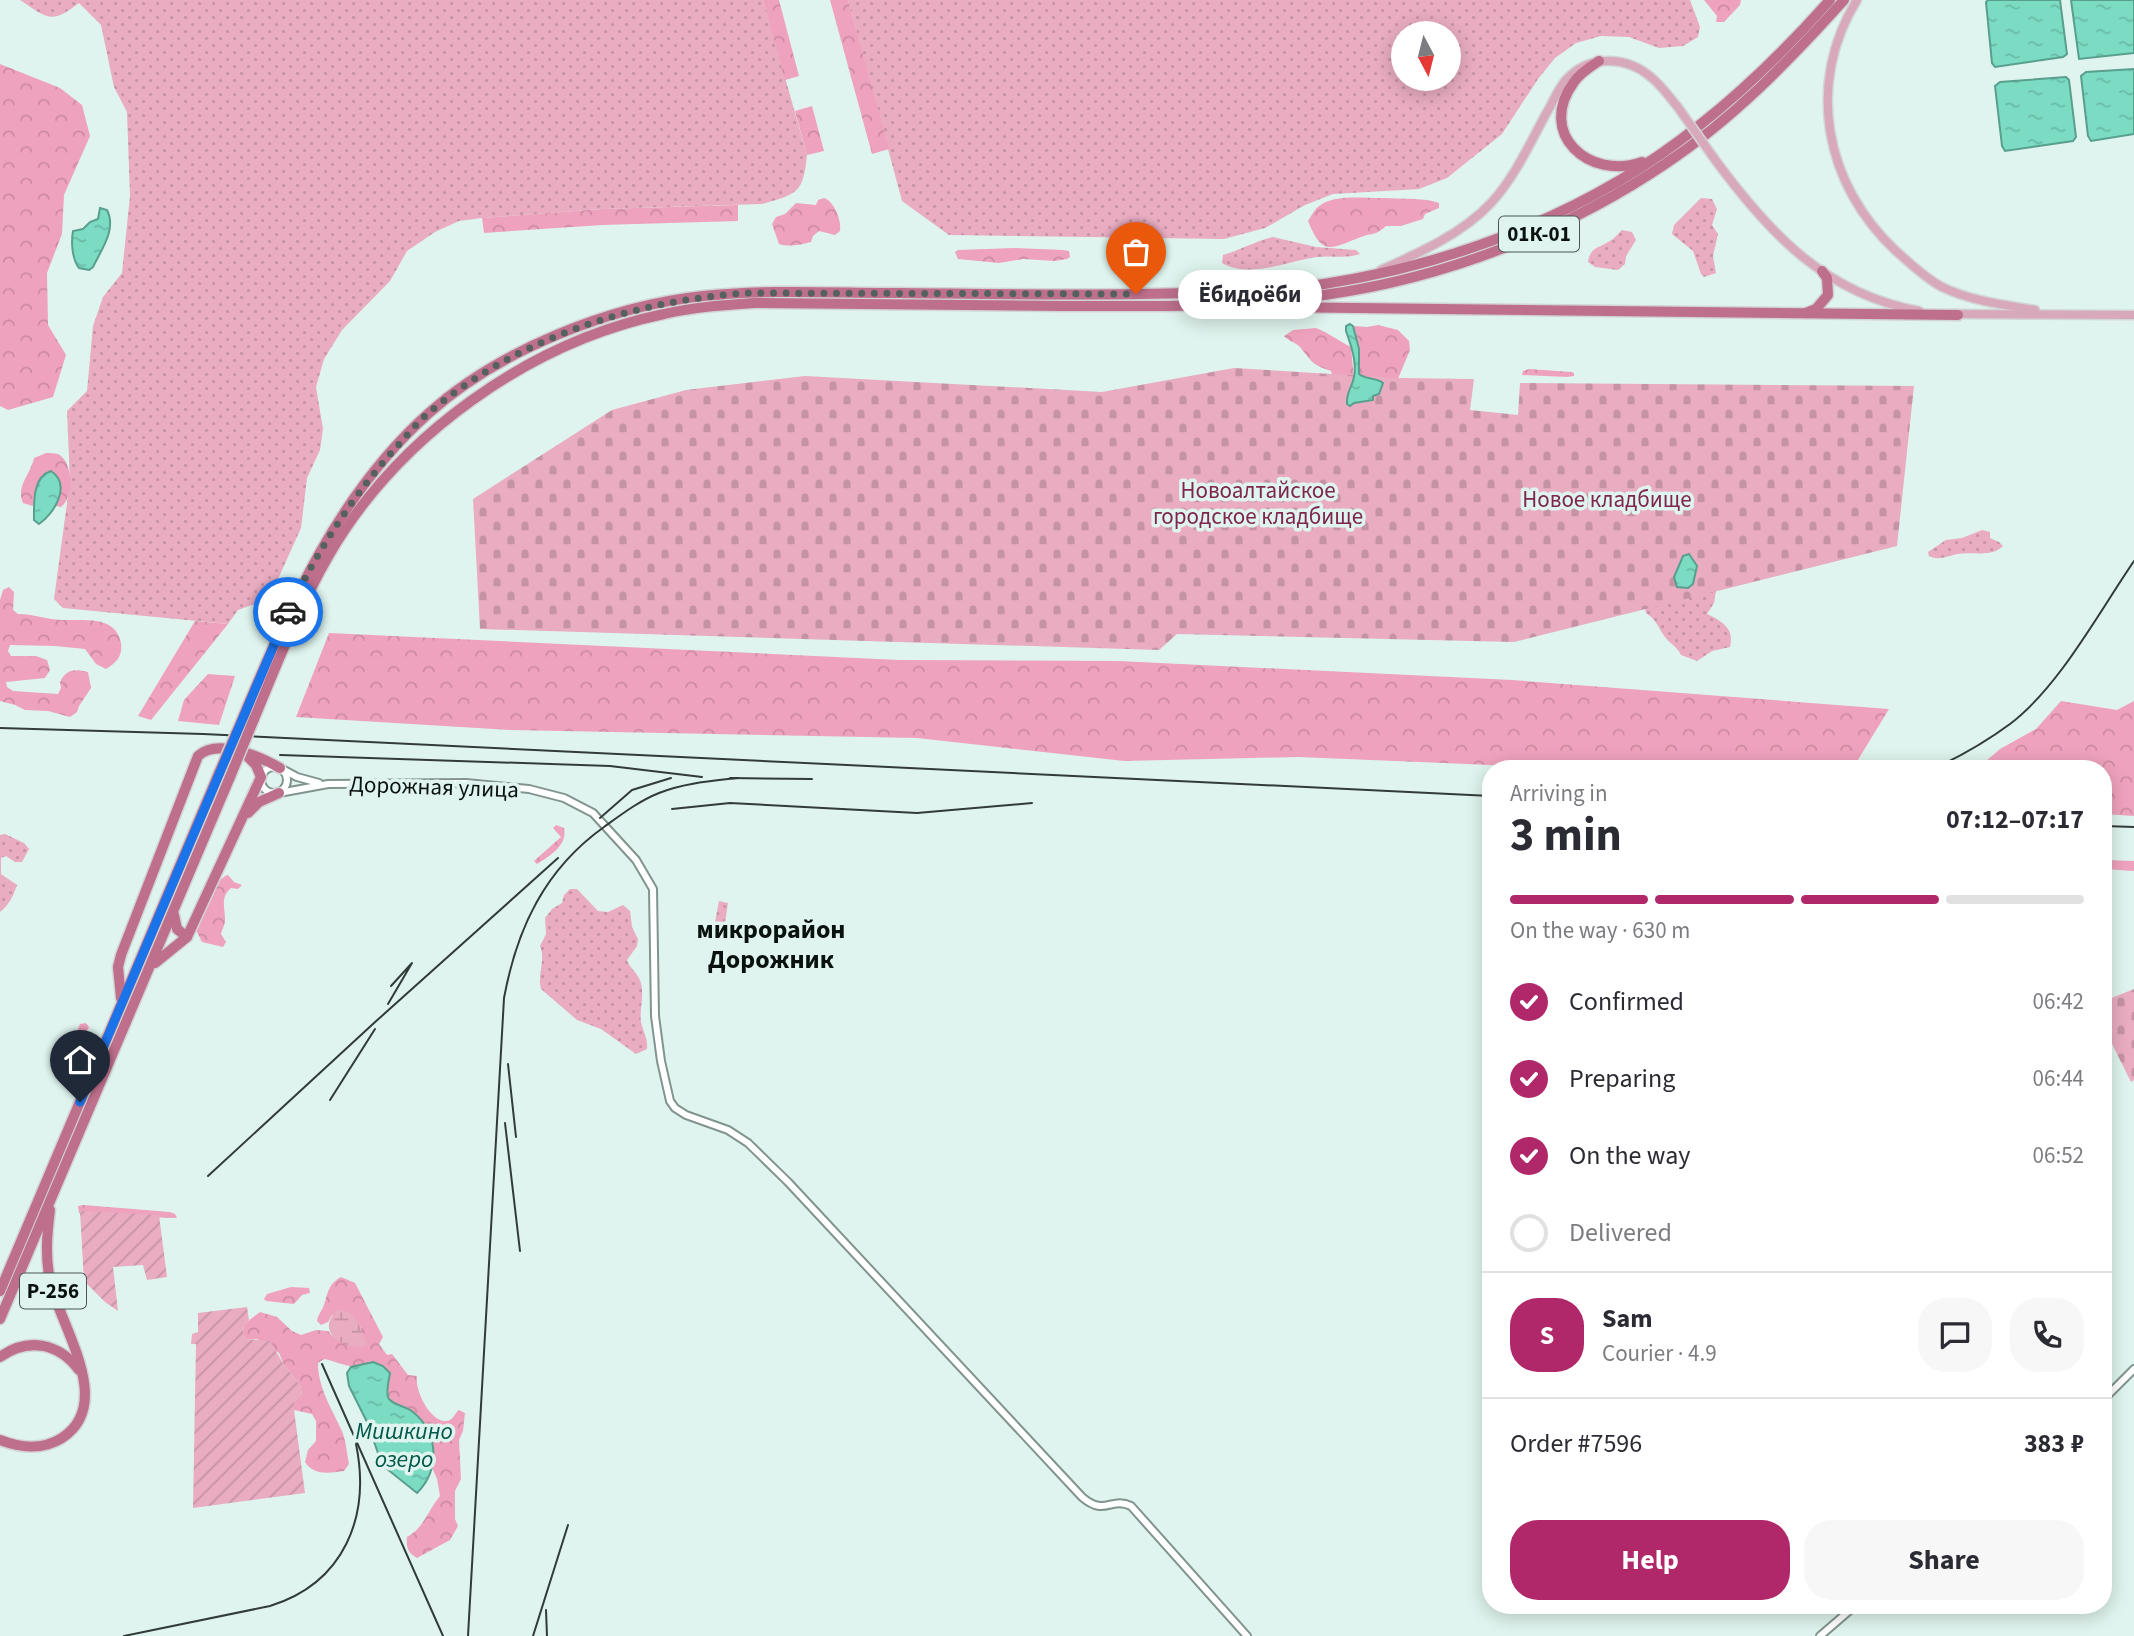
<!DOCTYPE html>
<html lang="en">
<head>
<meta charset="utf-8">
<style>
	:root { --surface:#fff; --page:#f7f7f7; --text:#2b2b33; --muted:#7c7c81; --line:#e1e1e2; --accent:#b02869 }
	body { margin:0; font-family:"Source Sans 3",sans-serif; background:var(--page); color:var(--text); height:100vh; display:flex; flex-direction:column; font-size:26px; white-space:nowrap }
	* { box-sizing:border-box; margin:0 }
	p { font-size:23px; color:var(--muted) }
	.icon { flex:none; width:38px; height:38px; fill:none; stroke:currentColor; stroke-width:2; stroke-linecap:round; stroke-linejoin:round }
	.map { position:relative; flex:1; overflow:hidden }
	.panel { position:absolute; left:1482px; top:760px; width:630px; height:854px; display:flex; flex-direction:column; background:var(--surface); border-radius:28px; box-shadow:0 4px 18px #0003 }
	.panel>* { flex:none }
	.needle { width:46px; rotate:173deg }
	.tools { position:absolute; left:1391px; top:21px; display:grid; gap:14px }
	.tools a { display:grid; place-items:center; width:70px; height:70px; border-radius:50%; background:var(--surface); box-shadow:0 4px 18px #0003; font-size:35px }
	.pin { position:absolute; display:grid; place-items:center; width:60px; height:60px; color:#fff; margin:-72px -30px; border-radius:50% 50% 50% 0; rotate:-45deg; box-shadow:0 0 7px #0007 }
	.pin .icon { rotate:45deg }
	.courier { position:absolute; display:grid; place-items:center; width:70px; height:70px; margin:-35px; border:5px solid #1a73e8; border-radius:50%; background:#fff; color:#222; box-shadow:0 2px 9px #0007 }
	.bubble { position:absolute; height:49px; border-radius:24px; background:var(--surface); box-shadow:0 4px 18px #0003; font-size:23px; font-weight:700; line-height:49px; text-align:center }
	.overview em { font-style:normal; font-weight:700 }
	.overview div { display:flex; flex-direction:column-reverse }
	.overview { display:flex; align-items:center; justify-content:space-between; height:119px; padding:0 28px }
	h1 { font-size:46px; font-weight:700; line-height:52px }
	.bar { display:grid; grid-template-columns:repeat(4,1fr); gap:10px 7px; align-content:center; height:84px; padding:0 28px }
	.bar i { height:9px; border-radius:5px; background:var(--line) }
	.bar .current { background:var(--accent) }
	.bar p { grid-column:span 4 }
	.line { display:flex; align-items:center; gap:18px; padding:0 28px; border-top:2px solid var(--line) }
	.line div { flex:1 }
	.round { display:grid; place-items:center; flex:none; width:74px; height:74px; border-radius:28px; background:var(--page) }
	ol { padding:0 28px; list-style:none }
	li { display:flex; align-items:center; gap:21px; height:77px }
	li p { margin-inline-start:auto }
	li .icon { padding:7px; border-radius:50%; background:var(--accent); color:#fff; stroke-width:4 }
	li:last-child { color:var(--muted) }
	li i { width:38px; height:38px; border:4px solid var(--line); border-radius:50% }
	.button { display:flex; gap:14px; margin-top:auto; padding:14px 28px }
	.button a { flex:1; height:80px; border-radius:28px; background:var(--accent); color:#fff; font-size:28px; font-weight:700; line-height:80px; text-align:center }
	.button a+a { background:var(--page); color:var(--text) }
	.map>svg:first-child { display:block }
	.grass { fill:url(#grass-dots); fill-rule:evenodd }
	.forest { fill:url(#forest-crowns) }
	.wetland { fill:url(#wetland-marsh) }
	.cemetery { fill:url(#cemetery-stones) }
	.garden { fill:url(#garden-furrows) }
	.water { fill:url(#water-ripples); stroke:#599f8d; stroke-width:2 }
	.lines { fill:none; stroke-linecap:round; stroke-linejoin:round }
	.minor-casing { stroke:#81948e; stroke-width:10 }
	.major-casing { stroke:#d3d4d4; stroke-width:11 }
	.highway-casing { stroke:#d3d4d4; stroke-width:13 }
	.minor { stroke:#fff; stroke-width:6 }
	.major { stroke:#d7a9ba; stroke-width:8 }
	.highway { stroke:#bd6f8c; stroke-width:10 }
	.rail { stroke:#313b38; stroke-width:2 }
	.major-bridge-casing { stroke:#d3d4d4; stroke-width:11; stroke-linecap:butt }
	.highway-bridge-casing { stroke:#d3d4d4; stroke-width:13; stroke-linecap:butt }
	.major-bridge { stroke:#d7a9ba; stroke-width:8 }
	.highway-bridge { stroke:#bd6f8c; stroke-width:10 }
	.done { stroke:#55615e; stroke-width:7; stroke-dasharray:0 12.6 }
	.route { stroke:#1a73e8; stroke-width:9 }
	.labels { text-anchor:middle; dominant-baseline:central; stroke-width:7; stroke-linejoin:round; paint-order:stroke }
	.shield { fill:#dff4ee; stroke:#4a5653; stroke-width:2 }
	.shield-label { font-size:21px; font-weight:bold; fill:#0a1210 }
	.park-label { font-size:23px; fill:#7f264e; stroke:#dff4ee }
	.street-label { font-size:23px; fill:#0a1210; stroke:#dff4ee }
	.water-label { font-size:24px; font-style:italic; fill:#02594a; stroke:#dff4ee }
	.quarter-label { font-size:26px; font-weight:bold; fill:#0a1210; stroke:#dff4ee }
</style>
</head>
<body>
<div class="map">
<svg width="2134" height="1636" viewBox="0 0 2134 1636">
	<defs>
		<pattern id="grass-dots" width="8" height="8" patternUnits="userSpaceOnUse" patternTransform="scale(1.75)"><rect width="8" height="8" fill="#e9acc1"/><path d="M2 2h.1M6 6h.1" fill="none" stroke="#c693a5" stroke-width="1.8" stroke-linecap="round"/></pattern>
		<pattern id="forest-crowns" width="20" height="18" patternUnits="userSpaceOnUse" patternTransform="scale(1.75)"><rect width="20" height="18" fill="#efa2bd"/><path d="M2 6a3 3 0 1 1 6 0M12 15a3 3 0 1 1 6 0" fill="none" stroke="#cc8aa1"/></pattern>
		<pattern id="wetland-marsh" width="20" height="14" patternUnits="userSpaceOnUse" patternTransform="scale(1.75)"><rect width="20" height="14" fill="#e9acc1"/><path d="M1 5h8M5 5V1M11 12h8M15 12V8" fill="none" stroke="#c693a5"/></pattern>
		<pattern id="cemetery-stones" width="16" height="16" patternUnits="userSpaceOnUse" patternTransform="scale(1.75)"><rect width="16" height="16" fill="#e9acc1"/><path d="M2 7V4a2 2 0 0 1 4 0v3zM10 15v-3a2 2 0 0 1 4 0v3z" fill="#c693a5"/></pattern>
		<pattern id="garden-furrows" width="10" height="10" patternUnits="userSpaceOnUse" patternTransform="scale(1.75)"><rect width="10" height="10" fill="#e9acc1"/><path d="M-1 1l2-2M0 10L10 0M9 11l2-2" fill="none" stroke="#c693a5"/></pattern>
		<pattern id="water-ripples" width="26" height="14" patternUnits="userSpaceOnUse" patternTransform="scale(1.75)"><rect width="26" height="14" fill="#7bdbc3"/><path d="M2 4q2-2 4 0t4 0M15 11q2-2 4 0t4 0" fill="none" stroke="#69bba6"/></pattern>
	</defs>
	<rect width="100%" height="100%" fill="#dff4ee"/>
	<g class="grass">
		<path d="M20,0H763L807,155C803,193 798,194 762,204L602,209L482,218L459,221L435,232L407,251L390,281L342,330L324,359L316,387L323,429L320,450L307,478L301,528L269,599L238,610L228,624L63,608L54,599L70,481L67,411L87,391L93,326L103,297L122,273L130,196L127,112L114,87L101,25L79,3C51,25 47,18 20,0Z"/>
		<path d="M848,0H1690L1700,27L1698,37L1683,46L1659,48L1629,37L1601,36L1576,43L1555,58L1538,79L1502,134L1447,178L1419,189L1333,194L1305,205L1265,228L1224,239L949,235L902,201ZM1404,33H1449V79H1404Z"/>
		<polygon points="1701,198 1712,199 1717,209 1712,225 1718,234 1713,256 1716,273 1704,277 1701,274 1693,251 1672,234 1674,225"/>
		<path d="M1622,230L1632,232L1636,240L1626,256L1625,264L1618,270L1595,267L1588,262C1590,248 1598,248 1608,242C1613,240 1618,234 1622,230Z"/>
		<path d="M1273,237L1316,247L1356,250L1360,254C1345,259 1333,255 1317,257C1288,261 1250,279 1222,263L1223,255C1241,250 1255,241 1273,237Z"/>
		<path d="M1982,530L1990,532V538L1999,542L2003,546C1991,558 1973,551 1958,554C1947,556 1939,561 1929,556L1928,552L1946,540L1962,538Z"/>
		<path d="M1716,591L1714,603L1707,614C1722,621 1735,629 1730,647L1712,651L1697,661L1681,655C1677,646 1670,644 1665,637C1658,628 1657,620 1646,613L1644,602Z"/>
		<path d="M5,834L24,843L29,849L22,862H15L6,856L1,858V874L17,885C13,896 10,904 0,912V835Z"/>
		<path d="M570,889H577L598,911L608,912L623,905L630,911L632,927L638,939L637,946L627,960C630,968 635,971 639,978C646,992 639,1008 641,1022C643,1032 648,1038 647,1049L636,1054L601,1029L577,1020L541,989C537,974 546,961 540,946L546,934L545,918L552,909L562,903L564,895Z"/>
		<polygon points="719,901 728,903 725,923 715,922"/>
	</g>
	<g class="forest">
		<polygon points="763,0 779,0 799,76 785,80"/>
		<polygon points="830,0 848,0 889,149 872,154"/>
		<polygon points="1704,0 1741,0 1740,5 1724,22 1716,22 1717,16"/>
		<polygon points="0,64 60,88 82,105 90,136 64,195 62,234 47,273 48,325 66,355 53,397 8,410 0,406"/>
		<polygon points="812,106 824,151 807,155 795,111"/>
		<path d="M824,198C834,201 842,221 840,231L835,235L819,231L813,236L811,242C801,245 788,247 779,244L772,224L776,217L785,214L796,203L816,205L818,200Z"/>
		<path d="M1386,198C1400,199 1428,198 1439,203V208L1425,214L1423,219L1401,226H1386C1373,237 1374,232 1361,237C1331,248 1323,258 1308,221C1311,217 1314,210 1318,207C1334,193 1366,199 1386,198Z"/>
		<polygon points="738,205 738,221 602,225 484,233 482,218 602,209"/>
		<polygon points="1014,248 1063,250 1069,251 1070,257 1067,259 1055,261 1023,259 999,263 958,259 955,252 958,250"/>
		<polygon points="1378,325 1398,330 1409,341 1410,350 1397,381 1363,377 1359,374 1359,349 1353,326 1367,327"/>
		<path d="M1316,328C1329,333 1339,341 1351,347L1354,379L1333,378L1331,371C1310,364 1313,362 1299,346C1295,342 1288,341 1284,336L1293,330Z"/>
		<polygon points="1529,369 1571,372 1574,373 1574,376 1567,377 1522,375 1523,371"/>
		<path d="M46,453C50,453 54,453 58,454C74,462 74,498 61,507L56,506L60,491L40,480L33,506L23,503C16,485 30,476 34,458Z"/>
		<path d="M9,587L14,592L13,610L18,614C33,614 46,619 61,620C81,621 116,614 121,643C123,656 116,663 106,669L96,664L85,649L55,646L10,645L8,651L11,656H36L47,660L50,670L45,678L6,682L7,687L13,691L58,694L61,688L60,682C67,669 74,669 88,672L91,688L79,706L77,712L70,717L48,711L25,710L15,705L0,701V600L3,590Z"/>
		<polygon points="195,621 228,624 151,720 138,716"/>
		<polygon points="329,633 899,660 1119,661 1512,680 1889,709 1853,768 1564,768 1298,757 1124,761 917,738 511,730 296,717"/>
		<polygon points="208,674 235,676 219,725 178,721 184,700"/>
		<polygon points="2061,701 2117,710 2134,701 2134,816 2104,814 2104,768 1978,768 2000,749 2036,729"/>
		<path d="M556,825L564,828C568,845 550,856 537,864L534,861L561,837L553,828Z"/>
		<polygon points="2104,860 2134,861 2134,871 2104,869"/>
		<path d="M228,875L234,882L242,885L238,889L231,888C219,898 226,909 225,922C224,926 222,930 221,934L226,942L223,947L202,942L196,930L219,881L225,876Z"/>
		<path d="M86,1023L89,1027C83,1039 72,1052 82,1063L74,1087L68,1088L73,1070L65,1060L80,1024Z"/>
		<polygon points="84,1205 170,1212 175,1214 177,1218 104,1216 79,1213 78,1206"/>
		<path d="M341,1277L355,1283L383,1337L379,1344L387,1355L392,1354L408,1375L417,1376C414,1390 431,1423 446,1421C453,1421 454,1414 459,1410L465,1413L463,1431L459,1440L461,1479L455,1491V1519L458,1526L450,1540L417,1558C408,1553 406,1548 407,1537C424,1528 428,1510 440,1496L437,1479L431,1465L434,1452L389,1399L386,1393L390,1373C377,1360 369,1365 352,1366C347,1367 332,1360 324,1359L318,1363C318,1388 332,1409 342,1431C346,1441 347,1454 349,1464L344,1471C329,1473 314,1476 305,1462L308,1450L316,1441V1421L312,1414L294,1410V1402L302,1394L300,1385L284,1365L279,1353L257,1339H246L243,1335L244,1324L260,1312L277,1317L292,1331L301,1335L316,1330L328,1331C339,1344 350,1347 366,1345L360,1326L332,1315L328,1322L321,1325L317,1321C318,1314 322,1311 324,1305C328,1293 328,1284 341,1277Z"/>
		<polygon points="291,1287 309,1288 310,1293 302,1295 294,1304 266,1301 264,1299 267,1294"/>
	</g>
	<path class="wetland" d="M338,1310C357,1310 361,1329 367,1345C345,1353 313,1330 338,1310Z"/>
	<g class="cemetery">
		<polygon points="1234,368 1397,378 1474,379 1470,410 1518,415 1520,383 1914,386 1897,546 1514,642 1177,634 1159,650 480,629 473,499 612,410 686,390 805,376 1102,392"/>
		<polygon points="2134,989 2134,1080 2131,1082 2104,1028 2104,1001"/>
	</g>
	<g class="garden">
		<polygon points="80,1211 159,1215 167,1277 147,1280 143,1265 113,1267 118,1311 105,1302 84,1281"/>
		<polygon points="247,1307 249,1320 244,1324 243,1335 246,1339 270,1341 284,1365 300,1385 302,1394 294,1402 294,1410 305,1493 193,1508 196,1344 191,1344 192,1334 198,1332 198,1313"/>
	</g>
	<g class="water">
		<polygon points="1988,0 2060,0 2067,54 2063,57 1995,67 1992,63 1986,2"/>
		<polygon points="2071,0 2134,0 2134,53 2079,59"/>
		<polygon points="2134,69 2134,134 2091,141 2088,136 2081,76 2086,72"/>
		<polygon points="2066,77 2069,80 2076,137 2073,141 2005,151 2002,146 1995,86 2000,82"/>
		<path d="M100,208L107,210C117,229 101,250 93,267L89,270L79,268C72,259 71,242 73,231L83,229L90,222L98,219Z"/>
		<path d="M1350,324L1353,326L1359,349V374C1366,380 1376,377 1383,383L1379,394L1373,396V400L1354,403L1350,406L1347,404C1346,392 1352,388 1354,377C1357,362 1351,345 1346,331V326Z"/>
		<path d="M51,471C72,485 54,514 39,524L34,520C34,504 32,477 51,471Z"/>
		<polygon points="1689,554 1697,566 1693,584 1688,588 1677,587 1674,577 1683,556"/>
		<path d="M373,1362L383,1366L390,1373C389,1380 385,1394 389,1399C395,1406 406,1406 413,1412C439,1433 440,1470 417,1493L382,1465L368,1424L349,1386L347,1373L351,1367Z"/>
	</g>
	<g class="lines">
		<defs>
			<g id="minor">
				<circle cx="274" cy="780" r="13"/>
				<polyline points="284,770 297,777 319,783"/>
				<path d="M279,793L328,784L466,783L529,789L564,798L593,813L636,860L653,889L655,1016L661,1061L670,1101L675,1108L686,1115L728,1130L748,1143L788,1182L1082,1497C1105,1517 1111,1496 1131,1506L1247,1636"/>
				<polyline points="2104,1399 2134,1369"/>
				<polyline points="1820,1636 1856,1605"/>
			</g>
			<g id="major">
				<path d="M1857,0C1805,84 1825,185 1896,251C1911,264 1925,278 1942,287C1971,301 2004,305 2035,310"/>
				<path d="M1716,161C1770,234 1826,294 1919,311"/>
				<path d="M1381,270C1419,253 1462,234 1491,203C1515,177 1530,143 1547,112C1553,102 1558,89 1566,80C1589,54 1627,56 1652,78C1662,86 1669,97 1677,106"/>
				<polyline points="1953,314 2134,315"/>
			</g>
			<g id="highway">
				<path d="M1599,61C1590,67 1580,73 1574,82C1536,133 1589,181 1642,162"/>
				<polyline points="1269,307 1958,315"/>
				<polyline points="1806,313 1816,309 1828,295 1827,278 1822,271"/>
				<path d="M244,715C290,605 338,494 429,413C499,350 610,306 703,296C768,289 835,293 901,293C998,294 1095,296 1192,293C1236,291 1280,291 1324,284C1459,263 1595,210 1701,124C1748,87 1790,45 1830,0"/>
				<path d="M254,719C277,664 299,607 329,555C398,436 529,342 664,314C694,307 724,305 754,303C857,304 960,305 1063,306C1149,306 1238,308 1324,295C1445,278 1564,232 1665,164C1733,119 1790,60 1844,0"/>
				<polyline points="248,813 259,802 279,793"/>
				<polyline points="174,915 177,929 187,937"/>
				<polyline points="155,963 187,937 261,777 256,765 247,756"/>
				<path d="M121,998L118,967L121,955L198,756C218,738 259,756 280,768"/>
				<polyline points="0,1291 219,773"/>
				<polyline points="0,1319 230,777"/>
				<path d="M0,1357C28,1337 59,1343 79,1370"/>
				<path d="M0,1440C20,1448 43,1450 62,1438C116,1403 59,1325 50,1280C45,1256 47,1234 50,1210"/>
			</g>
		</defs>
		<use href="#minor" class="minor-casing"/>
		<use href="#major" class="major-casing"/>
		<use href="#highway" class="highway-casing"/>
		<use href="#minor" class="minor"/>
		<use href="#major" class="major"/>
		<use href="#highway" class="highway"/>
		<g class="rail">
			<polyline points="0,728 203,734 1491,796"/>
			<polyline points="280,755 610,766 702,777"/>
			<path d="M1935,768C1961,756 1987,741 2010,724C2059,687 2099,612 2134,561"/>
			<polyline points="730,778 812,779"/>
			<polyline points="672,809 730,803 917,813 1032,803"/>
			<polyline points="600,818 632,790 671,778"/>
			<polyline points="2104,826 2134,827"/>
			<polyline points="388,1004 412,963 391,986"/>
			<polyline points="508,1064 516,1137"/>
			<polyline points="330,1100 375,1029"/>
			<polyline points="505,1123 520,1251"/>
			<polyline points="208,1176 374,1023 558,858"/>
			<polyline points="322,1364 443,1636"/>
			<polyline points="546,1610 547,1636"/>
			<path d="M124,1636L270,1606C344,1583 371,1517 356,1444"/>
			<path d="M468,1636L504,998C517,928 545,869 604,827C622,814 639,801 659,793C684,783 712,781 738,778"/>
			<polyline points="533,1636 568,1525"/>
		</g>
		<defs>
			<polyline id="major-bridge" points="1677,106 1716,161"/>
			<g id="highway-bridge">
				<polyline points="219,773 244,715"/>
				<polyline points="230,777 254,719"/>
			</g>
		</defs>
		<use href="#major-bridge" class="major-bridge-casing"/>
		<use href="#highway-bridge" class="highway-bridge-casing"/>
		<use href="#major-bridge" class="major-bridge"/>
		<use href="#highway-bridge" class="highway-bridge"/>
	</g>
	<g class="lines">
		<path class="done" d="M288,612C316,554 349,501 392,452C405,438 417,422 432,410C520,337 634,301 746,293L1136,294"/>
		<polyline class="route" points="80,1102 288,612"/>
	</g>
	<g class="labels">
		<g class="shield">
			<rect x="1499" y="216.5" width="80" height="35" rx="5"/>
			<rect x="20" y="1273.5" width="66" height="35" rx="5"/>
		</g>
		<g class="shield-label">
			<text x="1539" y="234">01К-01</text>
			<text x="53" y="1291">Р-256</text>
		</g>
		<g class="park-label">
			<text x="1258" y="490">Новоалтайское<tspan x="1258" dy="26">городское кладбище</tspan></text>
			<text x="1607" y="499">Новое кладбище</text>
		</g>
		<g class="street-label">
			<text transform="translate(434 787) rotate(2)">Дорожная улица</text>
		</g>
		<g class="water-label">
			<text x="404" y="1431">Мишкино<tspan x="404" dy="28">озеро</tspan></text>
		</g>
		<g class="quarter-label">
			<text x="771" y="929">микрорайон<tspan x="771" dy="30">Дорожник</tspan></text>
		</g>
	</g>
</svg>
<div class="tools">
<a><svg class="needle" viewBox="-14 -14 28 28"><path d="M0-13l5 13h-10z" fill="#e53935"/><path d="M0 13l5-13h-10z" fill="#7c7c81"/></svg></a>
</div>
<div class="pin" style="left:1136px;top:294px;background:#ea580c"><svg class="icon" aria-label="bag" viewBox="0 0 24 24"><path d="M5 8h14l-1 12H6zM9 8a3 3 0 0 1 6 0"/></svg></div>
<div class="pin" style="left:80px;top:1102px;background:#1f2937"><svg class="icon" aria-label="home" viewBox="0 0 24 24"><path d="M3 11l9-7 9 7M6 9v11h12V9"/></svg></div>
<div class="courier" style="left:288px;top:612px"><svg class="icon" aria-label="car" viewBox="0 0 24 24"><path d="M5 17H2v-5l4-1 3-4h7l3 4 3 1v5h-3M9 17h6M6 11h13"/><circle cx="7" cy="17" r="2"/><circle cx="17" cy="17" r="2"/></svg></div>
<div class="bubble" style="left:1178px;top:270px;width:144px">Ёбидоёби</div>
<section class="panel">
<div class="overview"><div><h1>3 min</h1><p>Arriving in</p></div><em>07:12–07:17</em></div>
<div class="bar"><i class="current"></i><i class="current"></i><i class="current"></i><i></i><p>On the way · 630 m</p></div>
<ol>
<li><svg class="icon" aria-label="check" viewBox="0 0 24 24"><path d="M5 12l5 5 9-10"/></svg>Confirmed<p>06:42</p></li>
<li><svg class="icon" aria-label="check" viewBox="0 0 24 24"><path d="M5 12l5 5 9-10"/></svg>Preparing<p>06:44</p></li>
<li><svg class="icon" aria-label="check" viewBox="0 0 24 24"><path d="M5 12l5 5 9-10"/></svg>On the way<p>06:52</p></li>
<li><i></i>Delivered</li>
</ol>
<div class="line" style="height:126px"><b class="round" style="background:var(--accent);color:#fff">S</b><div><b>Sam</b><p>Courier · 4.9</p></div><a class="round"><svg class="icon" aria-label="chat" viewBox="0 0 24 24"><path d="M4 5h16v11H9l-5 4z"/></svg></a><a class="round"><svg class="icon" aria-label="phone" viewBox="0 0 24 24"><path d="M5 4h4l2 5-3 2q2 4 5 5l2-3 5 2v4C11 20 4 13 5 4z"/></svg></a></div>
<div class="line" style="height:91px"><div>Order #7596</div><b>383 ₽</b></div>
<div class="button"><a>Help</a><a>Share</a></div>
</section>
</div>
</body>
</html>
